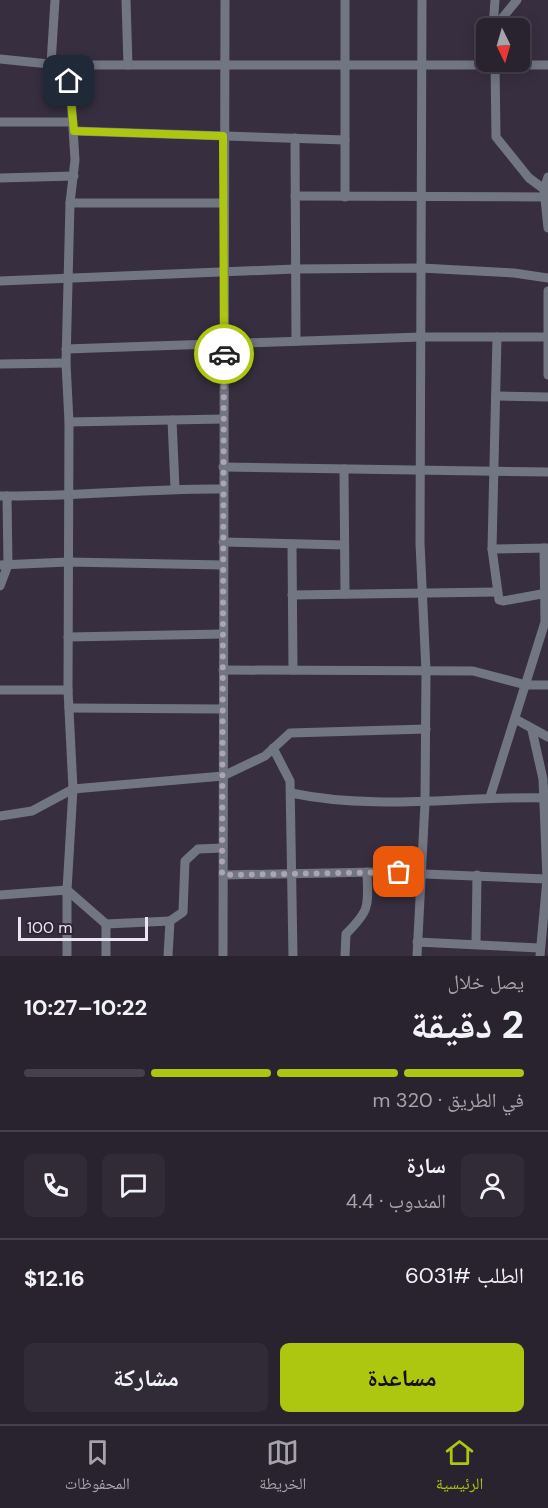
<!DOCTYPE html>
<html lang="ar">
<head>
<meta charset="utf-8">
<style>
	:root { --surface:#292330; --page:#312b38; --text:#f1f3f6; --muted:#a5a4ab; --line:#45404c; --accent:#adc60f }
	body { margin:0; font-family:"DM Sans","Noto Naskh Arabic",sans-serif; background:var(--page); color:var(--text); direction:rtl; height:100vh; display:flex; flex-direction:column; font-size:22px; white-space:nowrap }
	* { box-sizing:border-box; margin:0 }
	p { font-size:20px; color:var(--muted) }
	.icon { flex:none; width:33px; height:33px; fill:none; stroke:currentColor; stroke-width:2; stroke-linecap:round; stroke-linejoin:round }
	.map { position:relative; height:956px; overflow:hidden; direction:ltr }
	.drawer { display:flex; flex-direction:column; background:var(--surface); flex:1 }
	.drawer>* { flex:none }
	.needle { width:39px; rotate:175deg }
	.tools { position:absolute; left:476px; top:18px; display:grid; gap:12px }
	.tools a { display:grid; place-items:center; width:54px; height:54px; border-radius:9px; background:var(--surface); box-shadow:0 3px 15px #0003,0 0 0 2px var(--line); font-size:30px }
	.scale { position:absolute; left:18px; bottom:15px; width:130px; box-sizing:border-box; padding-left:6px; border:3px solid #eae5f0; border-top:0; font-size:16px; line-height:21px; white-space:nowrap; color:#eae5f0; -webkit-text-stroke:4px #2d2536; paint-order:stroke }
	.pin { position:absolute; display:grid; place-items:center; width:51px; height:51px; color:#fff; margin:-26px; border-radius:12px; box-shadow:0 3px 9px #0006 }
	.courier { position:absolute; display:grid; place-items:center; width:60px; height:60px; margin:-30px; border:4px solid #adc60f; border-radius:50%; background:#fff; color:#222; box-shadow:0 2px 8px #0007 }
	.summary em { font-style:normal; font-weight:700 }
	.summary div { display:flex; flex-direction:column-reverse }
	.summary { display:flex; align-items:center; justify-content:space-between; height:102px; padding:0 24px }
	h1 { font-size:39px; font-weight:700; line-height:45px }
	.bar { display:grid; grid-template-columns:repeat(4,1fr); gap:9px 6px; align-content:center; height:72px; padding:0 24px }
	.bar i { height:8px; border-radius:4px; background:var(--line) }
	.bar .on { background:var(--accent) }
	.bar p { grid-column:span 4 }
	.line { display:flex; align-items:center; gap:15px; padding:0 24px; border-top:2px solid var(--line) }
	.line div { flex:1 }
	.round { display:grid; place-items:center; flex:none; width:63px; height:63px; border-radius:9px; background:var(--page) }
	.action { display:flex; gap:12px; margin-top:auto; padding:12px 24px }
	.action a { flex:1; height:69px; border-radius:9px; background:var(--accent); color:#111; font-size:24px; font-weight:700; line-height:69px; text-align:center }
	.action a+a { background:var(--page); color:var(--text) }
	.menu { display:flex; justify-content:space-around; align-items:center; height:84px; border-top:2px solid var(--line); background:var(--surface); font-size:16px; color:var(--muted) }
	.menu a { display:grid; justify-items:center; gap:3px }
	.menu .on { color:var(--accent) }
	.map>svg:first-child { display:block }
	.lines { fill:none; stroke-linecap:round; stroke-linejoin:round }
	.street { stroke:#727682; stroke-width:9 }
	.done { stroke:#aba5b2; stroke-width:6; stroke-dasharray:0 10.8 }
	.route { stroke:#adc60f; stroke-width:8 }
</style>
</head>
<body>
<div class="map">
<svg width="548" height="956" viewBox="0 0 548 956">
	<rect width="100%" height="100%" fill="#372f40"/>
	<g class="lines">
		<g class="street">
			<polyline points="126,0 128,65"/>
			<polyline points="345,0 345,197"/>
			<polyline points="493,28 495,0"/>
			<polyline points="494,28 517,0"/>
			<polyline points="0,59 59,65 548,65"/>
			<polyline points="495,62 496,137 529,178 544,189"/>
			<polyline points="51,64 55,0"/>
			<polyline points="69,65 75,160 70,203"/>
			<polyline points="0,122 73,122"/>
			<polyline points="74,131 345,140"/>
			<polyline points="295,138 296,341"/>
			<polyline points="548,177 544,189 548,228"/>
			<polyline points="0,178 74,176"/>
			<polyline points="295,196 544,197"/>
			<polyline points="0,281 295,269 421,268 514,273 548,278"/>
			<polyline points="548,291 548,375"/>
			<polyline points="497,337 492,549 499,600 503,601 547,593"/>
			<polyline points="66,349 421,337 547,337"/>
			<polyline points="0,364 66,363"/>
			<polyline points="496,396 548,397"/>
			<polyline points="172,420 175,488"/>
			<polyline points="69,422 223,419"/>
			<polyline points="223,467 548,472"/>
			<polyline points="344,469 345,594"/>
			<path d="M0,496C75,497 148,488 223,489"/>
			<polyline points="223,542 344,545"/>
			<polyline points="292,545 293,670"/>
			<polyline points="492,549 548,548"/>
			<polyline points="0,565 68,562 223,565"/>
			<polyline points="0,586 8,565 7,496"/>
			<polyline points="292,595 496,592"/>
			<polyline points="68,637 223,634"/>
			<polyline points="223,670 473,671 526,685 548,685"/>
			<polyline points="0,690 68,690"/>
			<polyline points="69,708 223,709"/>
			<polyline points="517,720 548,737"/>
			<polyline points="532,730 543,779 547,879 540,956"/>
			<polyline points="273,748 290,781 293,956"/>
			<path d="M291,793C378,811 457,796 544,798"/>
			<polyline points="490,797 545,622 544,548"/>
			<polyline points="0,816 32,811 73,789 223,776 265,756 290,733 426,729"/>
			<polyline points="223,875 376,872 547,879"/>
			<polyline points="0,895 67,890 67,956"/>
			<polyline points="170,921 106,924 67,890 73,789 68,690 69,422 66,363 70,203 223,203"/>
			<polyline points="106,924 106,956"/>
			<polyline points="417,942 540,948"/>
			<polyline points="476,943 477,875"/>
			<polyline points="168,956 170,921 183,912 185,861 198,849 223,848"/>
			<polyline points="223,956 225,0"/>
			<path d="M345,956L346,934C371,909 368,906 367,872"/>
			<polyline points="417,956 425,803 426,671 420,543 422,0"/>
		</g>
	</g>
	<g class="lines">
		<polyline class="done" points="224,354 222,875 399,872"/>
		<polyline class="route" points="69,81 74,131 223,136 224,354"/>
	</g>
</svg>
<div class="tools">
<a><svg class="needle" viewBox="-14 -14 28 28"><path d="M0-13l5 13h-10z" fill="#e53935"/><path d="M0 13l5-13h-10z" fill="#a5a4ab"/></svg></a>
</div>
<div class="scale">100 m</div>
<div class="pin" style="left:399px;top:872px;background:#ea580c"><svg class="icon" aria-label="bag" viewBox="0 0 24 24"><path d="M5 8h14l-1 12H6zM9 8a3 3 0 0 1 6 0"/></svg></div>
<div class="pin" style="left:69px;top:81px;background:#1f2937"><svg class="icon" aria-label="home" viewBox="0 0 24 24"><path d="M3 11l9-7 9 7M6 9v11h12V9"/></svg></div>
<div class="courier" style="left:224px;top:354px"><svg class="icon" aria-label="car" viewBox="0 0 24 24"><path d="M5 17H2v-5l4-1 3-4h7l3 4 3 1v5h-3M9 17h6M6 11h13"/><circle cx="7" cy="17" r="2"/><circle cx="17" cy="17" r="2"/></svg></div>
</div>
<section class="drawer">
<div class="summary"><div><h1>2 دقيقة</h1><p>يصل خلال</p></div><em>10:22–10:27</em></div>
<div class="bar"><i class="on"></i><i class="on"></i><i class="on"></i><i></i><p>في الطريق · 320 m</p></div>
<div class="line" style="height:108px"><a class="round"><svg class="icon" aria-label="person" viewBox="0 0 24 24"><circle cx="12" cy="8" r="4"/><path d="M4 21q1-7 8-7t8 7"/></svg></a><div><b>سارة</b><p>المندوب · 4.4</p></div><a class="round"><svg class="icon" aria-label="chat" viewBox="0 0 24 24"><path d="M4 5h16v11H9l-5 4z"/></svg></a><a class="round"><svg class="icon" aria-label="phone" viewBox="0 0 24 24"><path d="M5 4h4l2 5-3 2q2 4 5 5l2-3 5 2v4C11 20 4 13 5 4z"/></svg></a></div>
<div class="line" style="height:78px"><div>الطلب #6031</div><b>$12.16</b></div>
<div class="action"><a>مساعدة</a><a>مشاركة</a></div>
</section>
<nav class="menu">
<a class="on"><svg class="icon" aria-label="home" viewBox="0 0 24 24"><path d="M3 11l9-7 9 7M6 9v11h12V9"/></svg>الرئيسية</a>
<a><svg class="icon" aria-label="map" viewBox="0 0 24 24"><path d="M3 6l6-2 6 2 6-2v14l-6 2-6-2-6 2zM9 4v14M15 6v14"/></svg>الخريطة</a>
<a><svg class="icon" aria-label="saved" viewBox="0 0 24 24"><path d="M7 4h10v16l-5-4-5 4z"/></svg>المحفوظات</a>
</nav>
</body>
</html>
